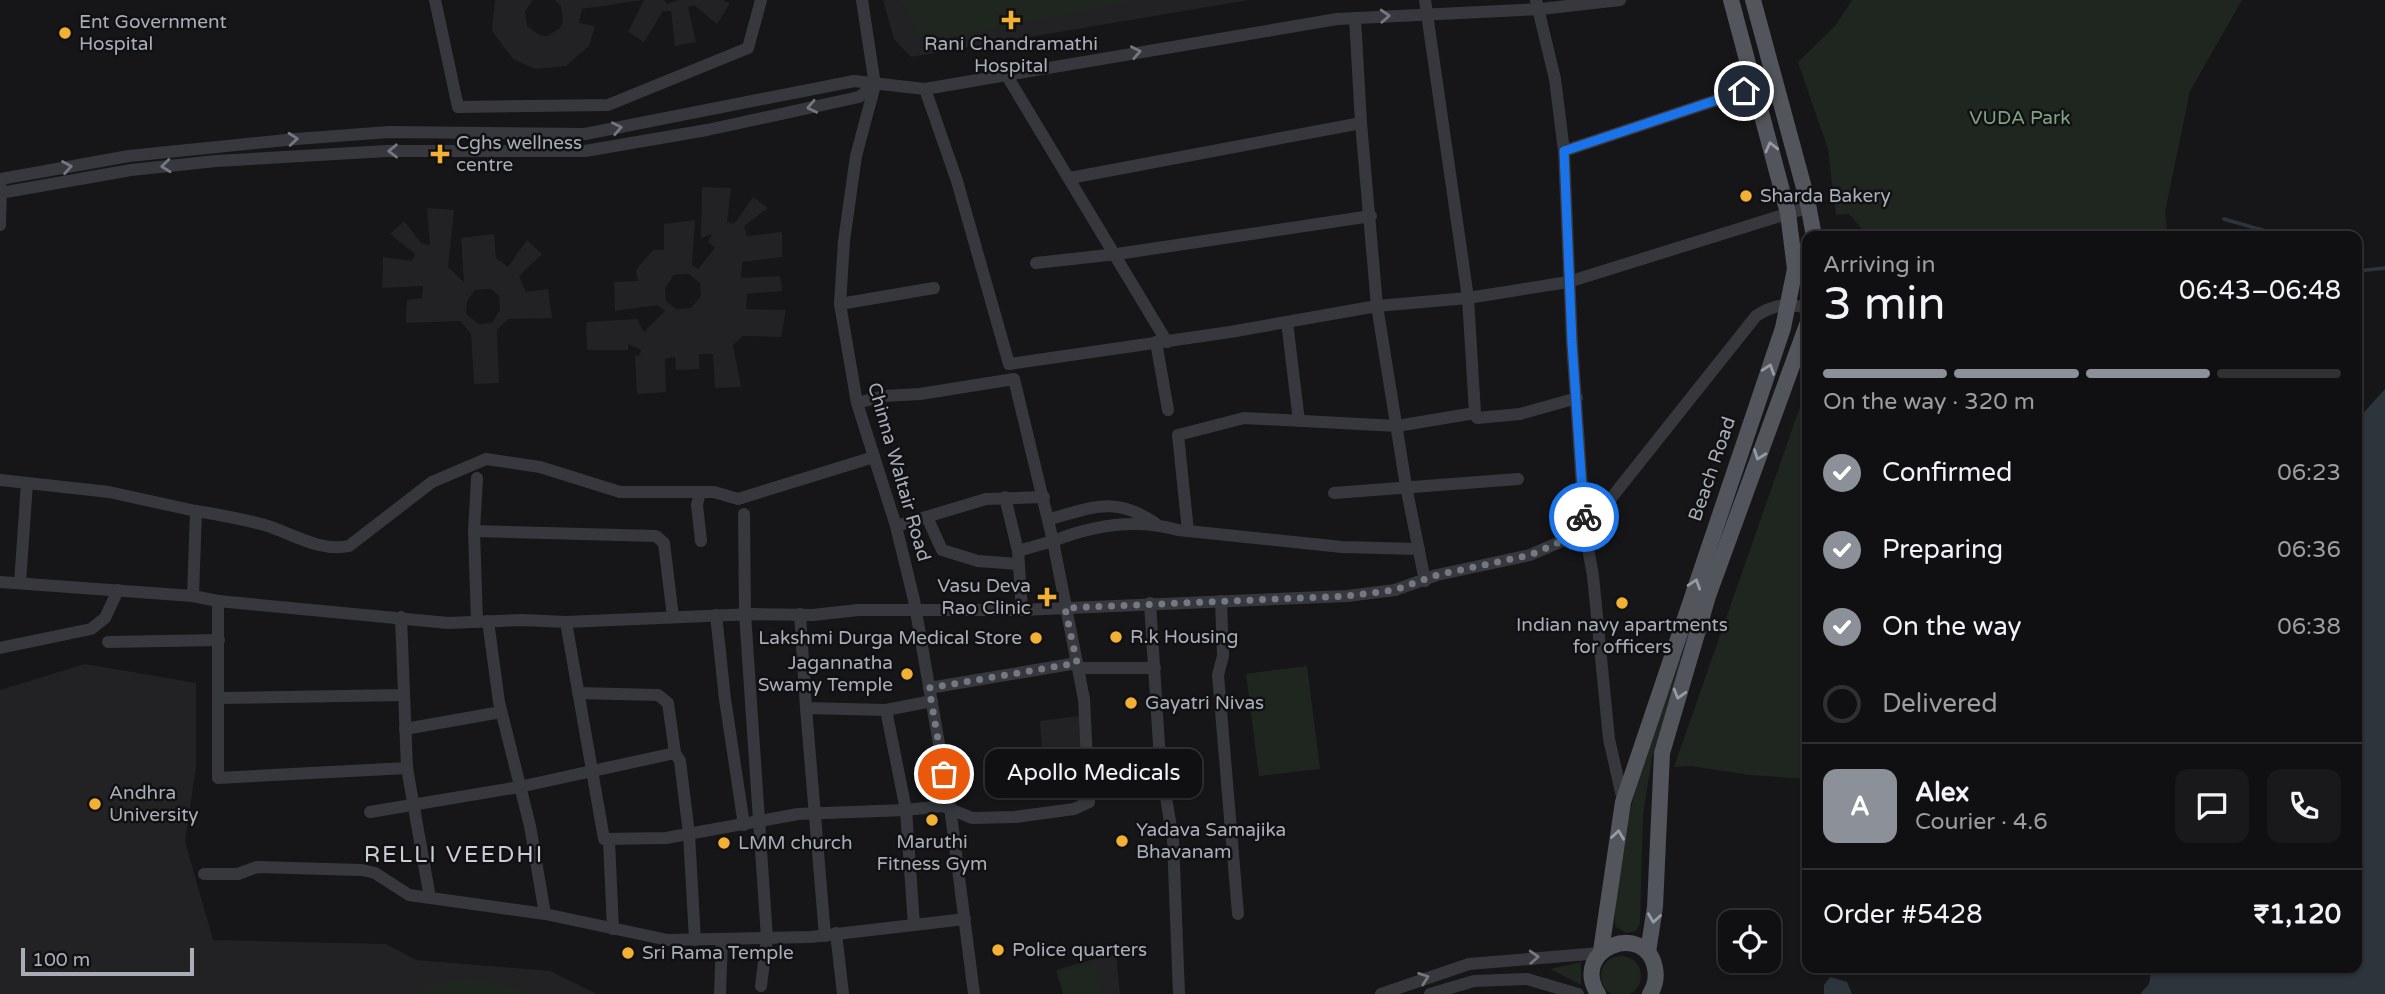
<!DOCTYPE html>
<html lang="en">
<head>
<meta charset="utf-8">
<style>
	:root { --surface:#101012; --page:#19191b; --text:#f1f3f6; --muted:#9c9d9f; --line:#303032; --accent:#8c9099 }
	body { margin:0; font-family:"Varela Round",sans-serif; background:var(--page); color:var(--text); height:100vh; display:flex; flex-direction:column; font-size:26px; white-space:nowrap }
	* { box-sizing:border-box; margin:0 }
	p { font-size:23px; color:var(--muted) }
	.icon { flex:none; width:38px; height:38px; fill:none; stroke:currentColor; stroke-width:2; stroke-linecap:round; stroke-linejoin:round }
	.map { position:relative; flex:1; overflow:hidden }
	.drawer { position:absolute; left:1802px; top:231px; width:560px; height:742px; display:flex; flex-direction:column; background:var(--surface); border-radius:14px; box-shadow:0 2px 5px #0004,0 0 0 2px var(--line) }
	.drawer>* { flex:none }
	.fabs { position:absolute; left:1718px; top:910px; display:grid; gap:14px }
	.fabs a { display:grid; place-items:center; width:63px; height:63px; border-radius:14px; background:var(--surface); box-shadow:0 2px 5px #0004,0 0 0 2px var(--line); font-size:35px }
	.scale { position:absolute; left:21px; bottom:18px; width:173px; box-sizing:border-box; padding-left:7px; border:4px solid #a8adb8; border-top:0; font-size:19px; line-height:24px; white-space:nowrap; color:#a8adb8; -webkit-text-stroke:5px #111113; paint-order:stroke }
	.pin { position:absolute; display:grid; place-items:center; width:60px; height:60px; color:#fff; margin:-30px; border:4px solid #fff; border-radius:50%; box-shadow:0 2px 7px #0007 }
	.courier { position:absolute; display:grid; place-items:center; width:70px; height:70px; margin:-35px; border:5px solid #1a73e8; border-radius:50%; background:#fff; color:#222; box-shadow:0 2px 9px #0007 }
	.bubble { position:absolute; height:49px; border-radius:14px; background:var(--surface); box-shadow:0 2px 5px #0004,0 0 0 2px var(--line); font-size:23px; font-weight:600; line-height:49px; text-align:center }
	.head em { font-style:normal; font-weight:600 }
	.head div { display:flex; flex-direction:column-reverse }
	.head { display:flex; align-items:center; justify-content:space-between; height:119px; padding:0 21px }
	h1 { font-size:46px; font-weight:600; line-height:52px }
	.bar { display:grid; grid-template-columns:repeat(4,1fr); gap:10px 7px; align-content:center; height:84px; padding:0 21px }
	.bar i { height:9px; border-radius:5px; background:var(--line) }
	.bar .on { background:var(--accent) }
	.bar p { grid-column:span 4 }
	.line { display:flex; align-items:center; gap:18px; padding:0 21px; border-top:2px solid var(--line) }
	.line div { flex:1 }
	.round { display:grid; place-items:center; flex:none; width:74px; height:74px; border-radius:14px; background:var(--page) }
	ol { padding:0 21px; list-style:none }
	li { display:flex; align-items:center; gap:21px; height:77px }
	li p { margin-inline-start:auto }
	li .icon { padding:7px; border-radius:50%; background:var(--accent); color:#fff; stroke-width:4 }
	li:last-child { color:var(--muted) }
	li i { width:38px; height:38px; border:4px solid var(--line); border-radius:50% }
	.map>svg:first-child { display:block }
	.built { fill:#222225; fill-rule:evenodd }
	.green { fill:#1e261f }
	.water { fill:#2c353c }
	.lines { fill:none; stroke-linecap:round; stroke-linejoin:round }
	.stream { stroke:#2c353c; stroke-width:3.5 }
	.minor { stroke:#37383d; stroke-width:12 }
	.major { stroke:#53555c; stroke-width:16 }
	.oneway { stroke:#757881 }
	.oneway2 { stroke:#979ba6 }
	.done { stroke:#757880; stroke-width:7; stroke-dasharray:0 12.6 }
	.route { stroke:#1a73e8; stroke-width:9 }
	.poi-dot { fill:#f2b134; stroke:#111113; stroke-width:2.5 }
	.labels { text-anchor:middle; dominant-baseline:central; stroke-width:5; stroke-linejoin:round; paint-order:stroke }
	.poi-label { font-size:19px; fill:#a8adb8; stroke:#111113; text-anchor:start }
	.park-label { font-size:19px; fill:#7fa381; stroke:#111113 }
	.street-label { font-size:19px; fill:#a8adb8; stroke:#111113 }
	.quarter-label { font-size:23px; letter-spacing:2px; fill:#c9ccd4; stroke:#111113 }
</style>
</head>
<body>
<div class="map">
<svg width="2385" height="994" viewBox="0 0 2385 994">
	<rect width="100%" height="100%" fill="#161618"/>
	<g class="built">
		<polygon points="495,0 533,0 525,11 527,26 539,35 547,36 560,28 563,21 561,6 555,0 643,0 582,9 579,23 595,26 589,46 566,66 535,69 513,59 492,31"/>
		<polygon points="644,0 663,0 667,4 678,0 723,0 730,3 717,24 694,5 688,7 696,42 675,46 671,11 663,11 644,42 628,32"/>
		<polygon points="883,0 1249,0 911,57 894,39"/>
		<path d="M702,187L731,188L727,222L734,224L753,197L768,208L744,226L747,236L782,232V257L742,262L741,278L780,276L782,291L747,294L746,309L786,310L781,337L743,336L733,345L741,387L715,388L713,354H699V369L676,370L675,357L665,359L666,392L637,394L635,356L640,355L641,350L628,344V350H587L586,322L637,319L644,332L665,311L657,305L615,311L614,282L638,281L636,270L653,250H664V224L695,220L692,265L698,269L715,248L708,242L712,234L701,238ZM689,274L700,283L701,296L691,308L676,309L666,301L665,288L674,275Z"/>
		<path d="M427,208L454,210L448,267L464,282L461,238L494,234L496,258L508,267L527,240L542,254L519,276L526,292L548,289L552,318L508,319L497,330L499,383L474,384L471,334L460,321L406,323L407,300L422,298L423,286L382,288L383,257L412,261L415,254L390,234L404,221L421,243L430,245ZM491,289L499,296L500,310L492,323L479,324L466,314L467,301L475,290Z"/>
		<polygon points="85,664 196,683 196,767 185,841 213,940 386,944 416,960 550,971 597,994 0,994 0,690"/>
		<polygon points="1079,716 1081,748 1042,752 1040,721"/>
		<polygon points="1116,953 1120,994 1063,994 1056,970"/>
	</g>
	<g class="green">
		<polygon points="900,0 1142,0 923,43"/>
		<polygon points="1852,0 2242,0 2190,91 2165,212 2168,236 1868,236 1849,214 1836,215 1828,149 1798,62 1835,26"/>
		<polygon points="1808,384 1808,779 1750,775 1691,766 1674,767"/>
		<path d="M1678,658L1682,659L1652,758L1643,815L1640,924L1636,931L1626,933L1615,926C1614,835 1650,744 1678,658Z"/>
		<polygon points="1307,666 1320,769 1259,776 1246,674"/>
		<circle cx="1621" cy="976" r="20"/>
		<polygon points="1097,962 1100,994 1063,994 1060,971"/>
		<polygon points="1581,962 1581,985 1550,969"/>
		<polygon points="467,977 511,986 532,994 419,994 433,985"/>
	</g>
	<g class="water">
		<polygon points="2385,389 2385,994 2140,994 2149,984 2152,968 2357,968 2357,420"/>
		<polygon points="1830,977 1847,982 1852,994 1824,994 1824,985"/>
	</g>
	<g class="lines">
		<g class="stream">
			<polyline points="2224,219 2283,236"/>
			<polyline points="2357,271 2385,268"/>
		</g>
		<g class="minor">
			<polyline points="435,0 458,107 608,105 748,48 761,0"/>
			<polyline points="862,0 875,85 856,156 844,241 840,304 857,403 896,526 914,600 950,807 974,994"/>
			<polyline points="1536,0 1555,79 1564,151 1572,343 1585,531 1593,576 1609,739 1623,801"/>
			<polyline points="1355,18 1361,123 1377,306 1406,486 1425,581"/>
			<polyline points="1007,76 1167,342"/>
			<polyline points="925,89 957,181 1009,364 1230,332 1377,306 1468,298 1568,282 1809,207"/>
			<polyline points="1564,151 1756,87"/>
			<polyline points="1070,178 1361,123"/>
			<polyline points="0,179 129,156 296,139 389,132 585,134 854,81 925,89 1337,19 1541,9 1620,0"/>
			<polyline points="0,193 131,170 216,161 387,151 585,151 707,130 859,97 875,85"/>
			<polyline points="0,225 1,187"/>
			<polyline points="1036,263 1117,254 1371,216"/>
			<polyline points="840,304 934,288"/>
			<polyline points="1287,322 1299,421"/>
			<polyline points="1156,342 1168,410"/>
			<path d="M857,403L884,396L920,394L1014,379L1053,541C1093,525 1136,518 1178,530L1342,547L1419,549"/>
			<polyline points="1477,418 1520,414 1577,398"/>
			<polyline points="477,478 474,531 477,621"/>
			<polyline points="0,480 109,492 196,511 193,596"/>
			<polyline points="700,492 697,505 701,541"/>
			<polyline points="1334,493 1518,479"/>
			<polyline points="1005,497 1018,551 1022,610"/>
			<path d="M196,511C221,515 246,519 271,527C296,536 322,552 349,546L432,482L486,459L540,467L620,492H714L738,499L874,457"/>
			<polyline points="744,514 745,614 767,938 761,986"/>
			<polyline points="927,517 942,550 978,561 1019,564"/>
			<path d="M1050,519C1093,507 1115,496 1155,523"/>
			<polyline points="896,526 986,499 1044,497"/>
			<polyline points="474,531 656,536 664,543 673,617"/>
			<polyline points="1188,531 1178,435 1244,418 1397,426 1475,413 1468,298 1425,0"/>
			<path d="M0,582L193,596L218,601L448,623L521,620L566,622L753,614L813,615L858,610H1022L1347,596L1395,590L1437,575L1530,555L1585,531L1756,316C1774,304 1788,303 1808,308"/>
			<polyline points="20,583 27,483"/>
			<polyline points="218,601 218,778 407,768 401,617"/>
			<polyline points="1221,601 1223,656 1218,675 1238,914"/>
			<polyline points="1150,603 1160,761 1173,840 1179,994"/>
			<polyline points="800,614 806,708 886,710 932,701"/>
			<polyline points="716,615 725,699 744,825"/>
			<polyline points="488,621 499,702 530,826 545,914"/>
			<polyline points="566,622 604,839 666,838 798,814 906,810 914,925"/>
			<polyline points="108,642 219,640"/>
			<polyline points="0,648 91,629 105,618 118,590"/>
			<polyline points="1078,668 1155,668"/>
			<polyline points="929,688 1077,663"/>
			<polyline points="578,693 658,695 668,703 675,753"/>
			<polyline points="220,698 404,695"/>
			<polyline points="806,708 825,936"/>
			<polyline points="886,710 906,810 943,806 972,818 1015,817 1074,809 1089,802 1084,699 1053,541 1018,551"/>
			<polyline points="405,729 501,712"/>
			<polyline points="407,768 430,898"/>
			<polyline points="370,812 519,787 675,753 680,761 689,834 695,940"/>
			<polyline points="609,840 613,929"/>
			<polyline points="204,874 238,874 257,867 362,870 375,873 409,895 545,914 668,940 811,937 965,919"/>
			<polyline points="836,933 843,994"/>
			<polyline points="720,994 722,939"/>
			<polyline points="1381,994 1469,964 1600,953"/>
			<polyline points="1430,994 1474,981 1527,979 1578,994"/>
		</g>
		<g class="major">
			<polyline points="1753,0 1807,199 1814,236"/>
			<polyline points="1601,951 1623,802 1783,328 1795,269 1788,213 1731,0"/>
			<polyline points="1648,952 1655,907 1662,753 1708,596 1808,322"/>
			<path d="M1598,994C1569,948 1646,920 1655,968C1657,978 1655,986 1650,994"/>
		</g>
	</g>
	<defs><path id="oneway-chevron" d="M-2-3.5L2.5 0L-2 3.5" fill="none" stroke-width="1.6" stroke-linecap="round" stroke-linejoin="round" transform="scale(1.75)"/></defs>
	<g class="oneway">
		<use href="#oneway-chevron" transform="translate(1385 16) rotate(-3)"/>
		<use href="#oneway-chevron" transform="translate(1136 52) rotate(-11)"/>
		<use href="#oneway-chevron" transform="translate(812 107) rotate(168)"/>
		<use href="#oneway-chevron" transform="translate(617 128) rotate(-11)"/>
		<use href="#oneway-chevron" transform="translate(293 139) rotate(-5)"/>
		<use href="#oneway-chevron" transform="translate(393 151) rotate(179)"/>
		<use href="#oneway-chevron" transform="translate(166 166) rotate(174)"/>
		<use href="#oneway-chevron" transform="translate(67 167) rotate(-10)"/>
		<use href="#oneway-chevron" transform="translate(1534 957) rotate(-3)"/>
		<use href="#oneway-chevron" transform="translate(1424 978) rotate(-20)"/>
	</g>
	<g class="oneway2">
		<use href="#oneway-chevron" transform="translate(1771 147) rotate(-104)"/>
		<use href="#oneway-chevron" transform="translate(1769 369) rotate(-71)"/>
		<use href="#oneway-chevron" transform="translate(1759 455) rotate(110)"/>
		<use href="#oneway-chevron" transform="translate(1695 584) rotate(-72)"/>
		<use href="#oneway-chevron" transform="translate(1679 694) rotate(106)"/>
		<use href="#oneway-chevron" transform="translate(1618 835) rotate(-82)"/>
		<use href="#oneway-chevron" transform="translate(1654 918) rotate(98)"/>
	</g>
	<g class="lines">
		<polyline class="done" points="944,774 929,688 1077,663 1065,608 1347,596 1395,590 1437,575 1530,555 1585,531 1584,517"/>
		<polyline class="route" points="1584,517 1572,343 1564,151 1744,91"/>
	</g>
	<g class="poi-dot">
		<path d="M1007.5 9.5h7v7h7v7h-7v7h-7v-7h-7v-7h7z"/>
		<circle cx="65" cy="33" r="7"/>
		<path d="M436.5 143.5h7v7h7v7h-7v7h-7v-7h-7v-7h7z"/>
		<circle cx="1746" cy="196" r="7"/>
		<path d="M1043.5 586.5h7v7h7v7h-7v7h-7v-7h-7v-7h7z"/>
		<circle cx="1622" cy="603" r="7"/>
		<circle cx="1116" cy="637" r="7"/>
		<circle cx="1036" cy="638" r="7"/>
		<circle cx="907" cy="674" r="7"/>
		<circle cx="1131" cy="703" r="7"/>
		<circle cx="95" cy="804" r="7"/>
		<circle cx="932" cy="820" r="7"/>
		<circle cx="1122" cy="841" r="7"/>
		<circle cx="724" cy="843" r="7"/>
		<circle cx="998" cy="950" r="7"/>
		<circle cx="628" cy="953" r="7"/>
	</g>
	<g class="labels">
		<g class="poi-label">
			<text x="79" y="22">Ent Government<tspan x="79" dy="22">Hospital</tspan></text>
			<text x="1011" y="44" text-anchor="middle">Rani Chandramathi<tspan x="1011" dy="22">Hospital</tspan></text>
			<text x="456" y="143">Cghs wellness<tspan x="456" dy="22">centre</tspan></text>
			<text x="1760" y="196">Sharda Bakery</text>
			<text x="1031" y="586" text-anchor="end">Vasu Deva<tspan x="1031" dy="22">Rao Clinic</tspan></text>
			<text x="1622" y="625" text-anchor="middle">Indian navy apartments<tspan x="1622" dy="22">for officers</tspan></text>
			<text x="1130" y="637">R.k Housing</text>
			<text x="1022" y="638" text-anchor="end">Lakshmi Durga Medical Store</text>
			<text x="893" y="663" text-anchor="end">Jagannatha<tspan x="893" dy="22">Swamy Temple</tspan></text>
			<text x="1145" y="703">Gayatri Nivas</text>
			<text x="109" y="793">Andhra<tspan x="109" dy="22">University</tspan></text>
			<text x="1136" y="830">Yadava Samajika<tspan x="1136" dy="22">Bhavanam</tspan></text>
			<text x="932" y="842" text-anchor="middle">Maruthi<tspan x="932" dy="22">Fitness Gym</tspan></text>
			<text x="738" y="843">LMM church</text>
			<text x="1012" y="950">Police quarters</text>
			<text x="642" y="953">Sri Rama Temple</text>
		</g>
		<g class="park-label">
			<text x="2020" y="118">VUDA Park</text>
		</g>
		<g class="street-label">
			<text transform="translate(1712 469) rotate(-71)">Beach Road</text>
			<text transform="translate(899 472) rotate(74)">Chinna Waltair Road</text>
		</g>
		<g class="quarter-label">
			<text x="454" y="855">RELLI VEEDHI</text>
		</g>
	</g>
</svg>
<div class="fabs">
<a><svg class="icon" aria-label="locate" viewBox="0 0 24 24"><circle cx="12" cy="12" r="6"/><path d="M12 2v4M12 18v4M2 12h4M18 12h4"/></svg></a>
</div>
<div class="scale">100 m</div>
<div class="pin" style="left:944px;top:774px;background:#ea580c"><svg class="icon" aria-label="bag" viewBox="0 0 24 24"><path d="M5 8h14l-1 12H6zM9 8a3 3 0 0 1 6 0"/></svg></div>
<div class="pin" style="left:1744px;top:91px;background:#1f2937"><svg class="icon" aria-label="home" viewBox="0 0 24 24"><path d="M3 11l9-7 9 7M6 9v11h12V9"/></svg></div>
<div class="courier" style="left:1584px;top:517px"><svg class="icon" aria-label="bike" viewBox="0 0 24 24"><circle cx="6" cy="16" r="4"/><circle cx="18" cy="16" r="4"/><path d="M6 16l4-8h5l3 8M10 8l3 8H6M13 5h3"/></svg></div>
<div class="bubble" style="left:985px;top:749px;width:217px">Apollo Medicals</div>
<section class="drawer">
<div class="head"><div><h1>3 min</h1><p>Arriving in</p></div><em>06:43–06:48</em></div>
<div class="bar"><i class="on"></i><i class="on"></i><i class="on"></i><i></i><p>On the way · 320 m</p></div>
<ol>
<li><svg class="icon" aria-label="check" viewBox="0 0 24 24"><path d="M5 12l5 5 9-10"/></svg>Confirmed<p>06:23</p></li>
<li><svg class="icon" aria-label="check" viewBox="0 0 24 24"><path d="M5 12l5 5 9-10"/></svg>Preparing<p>06:36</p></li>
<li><svg class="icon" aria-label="check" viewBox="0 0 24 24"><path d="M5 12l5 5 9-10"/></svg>On the way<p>06:38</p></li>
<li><i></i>Delivered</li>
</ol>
<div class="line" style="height:126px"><b class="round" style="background:var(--accent);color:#fff">A</b><div><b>Alex</b><p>Courier · 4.6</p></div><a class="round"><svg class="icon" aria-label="chat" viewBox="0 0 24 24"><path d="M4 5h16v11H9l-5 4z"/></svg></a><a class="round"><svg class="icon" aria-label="phone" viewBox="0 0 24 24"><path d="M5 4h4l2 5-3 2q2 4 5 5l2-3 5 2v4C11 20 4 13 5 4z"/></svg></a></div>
<div class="line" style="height:91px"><div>Order #5428</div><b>₹1,120</b></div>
</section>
</div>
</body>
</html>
